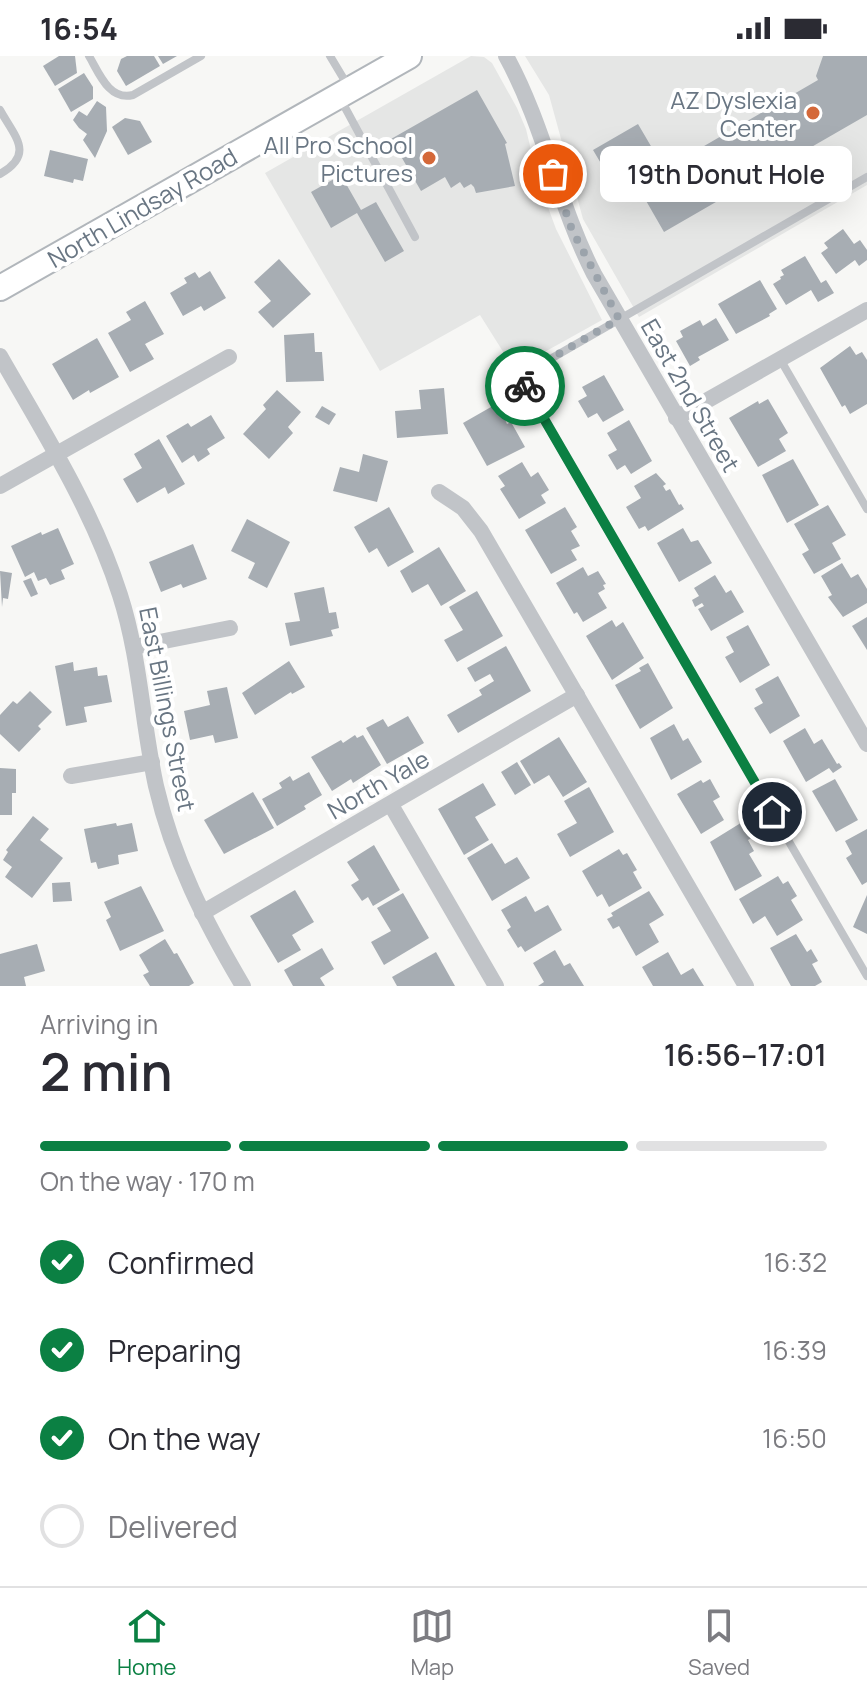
<!DOCTYPE html>
<html lang="en">
<head>
<meta charset="utf-8">
<style>
	:root { --surface:#fff; --page:#f2f2f3; --text:#2b2b33; --muted:#7c7c81; --line:#e1e1e2; --accent:#0b8043 }
	body { margin:0; font-family:Manrope,sans-serif; background:var(--page); color:var(--text); height:100vh; display:flex; flex-direction:column; font-size:30px; white-space:nowrap }
	* { box-sizing:border-box; margin:0 }
	p { font-size:26px; color:var(--muted) }
	.icon { flex:none; width:44px; height:44px; fill:none; stroke:currentColor; stroke-width:2; stroke-linecap:round; stroke-linejoin:round }
	.map { position:relative; height:930px; overflow:hidden }
	.details { display:flex; flex-direction:column; background:var(--surface); flex:1 }
	.details>* { flex:none }
	.pin { position:absolute; display:grid; place-items:center; width:68px; height:68px; color:#fff; margin:-34px; border:4px solid #fff; border-radius:50%; box-shadow:0 2px 8px #0007 }
	.courier { position:absolute; display:grid; place-items:center; width:80px; height:80px; margin:-40px; border:6px solid #0b8043; border-radius:50%; background:#fff; color:#222; box-shadow:0 2px 10px #0007 }
	.bubble { position:absolute; height:56px; border-radius:12px; background:var(--surface); box-shadow:0 8px 32px #0002; font-size:26px; font-weight:600; line-height:56px; text-align:center }
	.headline em { font-style:normal; font-weight:600 }
	.headline div { display:flex; flex-direction:column-reverse }
	.headline { display:flex; align-items:center; justify-content:space-between; height:136px; padding:0 40px }
	h1 { font-size:52px; font-weight:600; line-height:60px }
	.bar { display:grid; grid-template-columns:repeat(4,1fr); gap:12px 8px; align-content:center; height:96px; padding:0 40px }
	.bar i { height:10px; border-radius:6px; background:var(--line) }
	.bar .active { background:var(--accent) }
	.bar p { grid-column:span 4 }
	ol { padding:0 40px; list-style:none }
	li { display:flex; align-items:center; gap:24px; height:88px }
	li p { margin-inline-start:auto }
	li .icon { padding:8px; border-radius:50%; background:var(--accent); color:#fff; stroke-width:4 }
	li:last-child { color:var(--muted) }
	li i { width:44px; height:44px; border:4px solid var(--line); border-radius:50% }
	.status { display:flex; justify-content:space-between; align-items:center; height:56px; padding:0 40px; background:var(--surface); direction:ltr }
	.status svg { height:22px; fill:currentColor }
	.tab-bar { display:flex; justify-content:space-around; align-items:center; height:112px; border-top:2px solid var(--line); background:var(--surface); font-size:22px; color:var(--muted) }
	.tab-bar a { display:grid; justify-items:center; gap:4px }
	.tab-bar .active { color:var(--accent) }
	.map>svg:first-child { display:block }
	.built { fill:#e5e6e5 }
	.building { fill:#a7adb3 }
	.lines { fill:none; stroke-linecap:round; stroke-linejoin:round }
	.secondary-casing { stroke:#b1b6bb; stroke-width:28 }
	.service { stroke:#c1c4c8; stroke-width:8 }
	.minor { stroke:#c1c4c8; stroke-width:16 }
	.secondary { stroke:#fff; stroke-width:24 }
	.done { stroke:#9ba3ab; stroke-width:8; stroke-dasharray:0 14.4 }
	.route { stroke:#0b8043; stroke-width:10 }
	.poi-dot { fill:#d46839; stroke:#fff; stroke-width:3 }
	.labels { text-anchor:middle; dominant-baseline:central; stroke-width:8; stroke-linejoin:round; paint-order:stroke }
	.poi-label { font-size:24px; fill:#697683; stroke:#fff; text-anchor:end }
	.street-label { font-size:24px; fill:#697683; stroke:#fff }
</style>
</head>
<body>
<div class="status"><b>16:54</b><svg viewBox="0 0 49 12"><path d="M0 12V9h3v3zM5 12V6h3v6zM10 12V3h3v9zM15 12V0h3v12zM26 1h20v11H26zM47 4h2v5h-2z"/></svg></div>
<div class="map">
<svg width="867" height="930" viewBox="0 0 867 930">
	<rect width="100%" height="100%" fill="#f7f7f5"/>
	<g class="built">
		<polygon points="471,0 484,1 492,7 517,52 526,73 538,124 556,173 602,264 514,313 480,259 380,315 265,117"/>
		<polygon points="525,0 867,0 867,129 639,261 583,163 549,39"/>
	</g>
	<g class="building">
		<polygon points="59,0 75,0 77,17 55,30 43,10"/>
		<polygon points="127,0 154,0 160,10 126,30 117,15 121,3"/>
		<polygon points="158,0 177,0 163,8"/>
		<polygon points="823,0 867,0 867,59 664,176 641,136 624,146 593,94 638,68 655,97 658,95 678,100 680,104 818,24 816,20"/>
		<polygon points="84,17 93,31 93,43 71,56 58,33"/>
		<polygon points="477,34 507,87 505,88 515,130 476,137 474,131 471,128 464,132 460,126 451,132 445,121 421,135 391,83"/>
		<polygon points="97,45 106,51 107,75 95,102 83,84 87,78 79,72 73,64 79,55 87,60"/>
		<polygon points="125,62 140,65 152,86 128,99 112,71"/>
		<polygon points="50,94 88,103 83,125 74,123 73,127 44,120"/>
		<polygon points="341,119 361,154 376,146 404,195 385,206 357,157 331,172 311,136"/>
		<polygon points="843,173 854,188 860,184 867,194 867,204 859,210 855,204 836,218 821,197 828,192 824,187"/>
		<polygon points="805,200 821,227 826,224 834,237 818,246 811,234 786,249 773,228 781,223 780,221 784,219 781,214"/>
		<polygon points="279,203 311,238 273,272 258,256 271,245 254,226"/>
		<polygon points="210,215 226,242 204,255 201,250 183,260 170,237 187,227 184,222 195,216 199,222"/>
		<polygon points="760,224 777,253 769,258 770,260 736,278 718,248"/>
		<polygon points="145,245 164,278 145,288 154,303 130,316 108,277 131,264 126,256"/>
		<polygon points="716,262 729,284 698,301 700,304 690,310 676,285 683,281 680,275 700,264 703,270"/>
		<polygon points="314,277 315,296 322,296 324,325 286,326 284,279"/>
		<polygon points="97,282 119,321 90,337 89,334 73,344 52,308"/>
		<polygon points="850,290 856,299 862,296 867,304 867,348 850,358 845,349 842,351 820,312"/>
		<polygon points="604,319 624,354 603,366 597,357 588,362 578,345 587,340 582,331"/>
		<polygon points="444,332 448,378 397,382 395,355 421,353 419,334"/>
		<polygon points="277,334 301,356 288,371 293,377 269,403 243,378 266,353 263,349"/>
		<polygon points="768,343 788,377 779,383 786,395 758,411 729,362 758,345 759,348"/>
		<polygon points="498,347 507,368 511,366 525,391 487,410 463,367"/>
		<polygon points="322,350 336,358 329,369 315,361"/>
		<polygon points="211,359 225,382 207,393 210,398 198,406 194,399 182,407 166,380 188,367 191,371"/>
		<polygon points="629,364 652,405 631,418 625,409 617,414 608,399 617,394 607,377"/>
		<polygon points="159,383 185,428 168,438 165,431 137,447 123,423 142,412 134,398"/>
		<polygon points="363,398 388,405 377,446 333,435 340,411 359,416"/>
		<polygon points="793,403 819,449 787,467 762,419"/>
		<polygon points="522,406 531,421 538,416 549,434 541,439 546,447 519,463 500,433 505,430 498,420"/>
		<polygon points="656,417 666,428 663,430 666,435 670,433 679,449 681,448 684,453 648,475 645,470 639,473 626,451 641,442 634,430"/>
		<polygon points="828,449 846,479 832,487 841,503 814,518 802,498 809,494 794,468"/>
		<polygon points="389,451 414,496 388,511 377,492 369,497 354,471"/>
		<polygon points="565,451 577,471 571,475 580,490 571,494 577,504 551,518 525,474"/>
		<polygon points="247,463 290,486 267,532 248,522 255,507 231,495"/>
		<polygon points="58,472 74,508 61,514 65,523 50,529 46,522 38,525 34,516 25,521 11,490 41,476 42,479"/>
		<polygon points="683,472 691,486 698,484 712,507 679,526 657,487"/>
		<polygon points="193,488 207,523 183,532 181,528 161,536 149,506"/>
		<polygon points="439,491 466,535 441,550 428,528 412,537 400,515"/>
		<polygon points="842,507 851,522 858,518 867,533 867,547 843,561 828,541 832,539 821,520"/>
		<polygon points="583,511 588,520 598,515 606,528 603,529 605,533 598,537 607,552 583,566 577,556 574,558 556,527"/>
		<polygon points="0,515 12,517 8,543 3,542 2,551"/>
		<polygon points="715,519 726,537 731,534 744,556 711,575 698,553 704,550 702,547 695,551 692,544 699,540 694,532"/>
		<polygon points="31,522 38,538 31,541 23,525"/>
		<polygon points="324,531 329,557 336,556 339,572 331,574 333,580 290,590 285,567 300,565 294,537"/>
		<polygon points="477,535 503,580 457,606 444,584 463,574 449,551"/>
		<polygon points="867,561 867,594 852,570"/>
		<polygon points="612,564 616,571 623,566 644,602 612,624 586,580"/>
		<polygon points="748,569 770,609 740,627 725,601 734,596 726,581"/>
		<polygon points="506,590 531,635 458,677 447,659 482,639 479,634 494,625 490,618 475,626 467,612"/>
		<polygon points="289,605 305,631 292,638 291,636 255,659 242,637"/>
		<polygon points="73,606 74,615 97,611 98,620 107,619 112,646 84,651 87,666 66,670 55,610"/>
		<polygon points="648,607 673,652 640,673 615,629 641,615 639,612"/>
		<polygon points="778,620 800,660 770,678 754,652 763,647 755,633"/>
		<polygon points="227,631 238,682 215,687 213,679 190,684 184,655 210,649 207,635"/>
		<polygon points="30,635 52,656 38,670 41,673 19,696 0,678 0,659 13,645 17,648"/>
		<polygon points="408,660 424,687 387,708 366,672 383,663 388,671"/>
		<polygon points="674,668 683,685 688,682 702,706 671,724 650,682"/>
		<polygon points="805,672 814,688 822,683 837,708 839,707 842,711 833,717 829,712 806,726 783,685"/>
		<polygon points="355,679 357,682 363,679 381,709 353,727 351,723 332,735 311,701 341,684 343,687"/>
		<polygon points="559,681 587,726 563,741 549,719 534,728 520,705"/>
		<polygon points="517,706 531,729 515,739 501,716"/>
		<polygon points="0,712 16,713 16,737 12,737 12,759 0,759"/>
		<polygon points="309,716 322,739 304,750 306,753 277,770 262,743 282,732 279,727 290,720 293,725"/>
		<polygon points="710,723 720,741 713,745 724,764 701,778 677,738 701,724 703,727"/>
		<polygon points="835,723 858,764 836,776 812,735"/>
		<polygon points="483,727 496,749 475,761 489,784 464,799 438,753"/>
		<polygon points="589,731 614,776 570,801 557,778 577,767 564,745"/>
		<polygon points="253,736 274,772 224,798 204,764"/>
		<polygon points="33,760 49,773 40,784 63,802 32,842 5,821 12,811 3,804 8,796 6,794"/>
		<polygon points="744,765 753,781 748,784 754,795 749,798 762,820 735,835 710,786"/>
		<polygon points="116,767 117,770 132,767 138,795 118,799 119,808 98,813 96,806 91,807 84,773"/>
		<polygon points="867,773 867,826 862,829 846,802 852,798 845,785"/>
		<polygon points="492,787 505,808 517,801 530,822 492,845 467,802"/>
		<polygon points="374,789 400,834 373,850 368,841 362,845 351,829 359,824 347,806"/>
		<polygon points="619,793 623,799 627,797 637,814 633,816 642,832 609,851 602,838 597,841 582,815"/>
		<polygon points="778,820 783,828 788,825 797,840 791,844 803,864 777,880 765,860 753,868 739,843"/>
		<polygon points="70,826 72,845 53,846 52,827"/>
		<polygon points="141,830 164,875 120,895 106,864 111,861 104,846"/>
		<polygon points="295,834 314,866 292,879 301,894 278,907 250,860"/>
		<polygon points="649,835 664,859 649,868 659,886 636,900 619,870 613,873 607,863 613,860 611,857"/>
		<polygon points="403,837 429,882 384,909 371,886 391,875 377,852"/>
		<polygon points="867,839 867,878 853,871"/>
		<polygon points="526,840 535,856 548,849 562,874 525,896 521,890 518,892 507,874 511,871 501,854"/>
		<polygon points="796,878 807,896 811,893 818,905 812,908 822,926 815,930 791,930 770,892"/>
		<polygon points="165,883 174,898 177,897 194,927 189,930 150,930 143,919 149,916 139,899"/>
		<polygon points="37,888 45,915 24,921 26,930 0,930 0,898"/>
		<polygon points="322,892 334,913 320,922 325,930 293,930 284,914"/>
		<polygon points="555,894 564,910 570,907 584,930 538,930 544,926 533,907"/>
		<polygon points="436,896 455,930 397,930 392,921"/>
		<polygon points="668,896 681,919 693,912 704,930 653,930 642,911"/>
	</g>
	<g class="lines">
		<defs>
			<polyline id="secondary" points="0,232 409,0"/>
		</defs>
		<use href="#secondary" class="secondary-casing"/>
		<g class="service">
			<path d="M89,0C99,17 109,45 133,39L201,0"/>
			<polyline points="330,0 348,30"/>
			<polyline points="341,44 415,181"/>
			<path d="M0,54C15,81 35,98 0,118"/>
			<polyline points="867,121 519,321 867,920"/>
			<polyline points="780,303 867,453"/>
		</g>
		<g class="minor">
			<path d="M506,0C544,69 558,148 594,218L867,688"/>
			<path d="M0,300C44,377 93,454 120,539C140,601 142,666 156,730C173,803 205,866 243,930"/>
			<polyline points="676,362 867,254"/>
			<polyline points="0,430 229,301"/>
			<polyline points="439,436 463,452 481,475 746,930"/>
			<polyline points="134,591 230,572"/>
			<polyline points="71,720 152,706"/>
			<polyline points="391,749 496,930"/>
			<polyline points="202,857 577,639"/>
		</g>
		<use href="#secondary" class="secondary"/>
	</g>
	<g class="lines">
		<polyline class="done" points="525,330 519,321 619,263 572,174 553,118"/>
		<polyline class="route" points="525,330 772,756"/>
	</g>
	<g class="poi-dot">
		<circle cx="813" cy="57" r="8"/>
		<circle cx="429" cy="102" r="8"/>
	</g>
	<g class="labels">
		<g class="poi-label">
			<text x="797" y="43">AZ Dyslexia<tspan x="797" dy="28">Center</tspan></text>
			<text x="413" y="88">All Pro School<tspan x="413" dy="28">Pictures</tspan></text>
		</g>
		<g class="street-label">
			<text transform="translate(142 151) rotate(-30)">North Lindsay Road</text>
			<text transform="translate(691 339) rotate(60)">East 2nd Street</text>
			<text transform="translate(168 653) rotate(79)">East Billings Street</text>
			<text transform="translate(378 728) rotate(-30)">North Yale</text>
		</g>
	</g>
</svg>
<div class="pin" style="left:553px;top:118px;background:#ea580c"><svg class="icon" aria-label="bag" viewBox="0 0 24 24"><path d="M5 8h14l-1 12H6zM9 8a3 3 0 0 1 6 0"/></svg></div>
<div class="pin" style="left:772px;top:756px;background:#1f2937"><svg class="icon" aria-label="home" viewBox="0 0 24 24"><path d="M3 11l9-7 9 7M6 9v11h12V9"/></svg></div>
<div class="courier" style="left:525px;top:330px"><svg class="icon" aria-label="bike" viewBox="0 0 24 24"><circle cx="6" cy="16" r="4"/><circle cx="18" cy="16" r="4"/><path d="M6 16l4-8h5l3 8M10 8l3 8H6M13 5h3"/></svg></div>
<div class="bubble" style="left:600px;top:90px;width:252px">19th Donut Hole</div>
</div>
<section class="details">
<div class="headline"><div><h1>2 min</h1><p>Arriving in</p></div><em>16:56–17:01</em></div>
<div class="bar"><i class="active"></i><i class="active"></i><i class="active"></i><i></i><p>On the way · 170 m</p></div>
<ol>
<li><svg class="icon" aria-label="check" viewBox="0 0 24 24"><path d="M5 12l5 5 9-10"/></svg>Confirmed<p>16:32</p></li>
<li><svg class="icon" aria-label="check" viewBox="0 0 24 24"><path d="M5 12l5 5 9-10"/></svg>Preparing<p>16:39</p></li>
<li><svg class="icon" aria-label="check" viewBox="0 0 24 24"><path d="M5 12l5 5 9-10"/></svg>On the way<p>16:50</p></li>
<li><i></i>Delivered</li>
</ol>
</section>
<nav class="tab-bar">
<a class="active"><svg class="icon" aria-label="home" viewBox="0 0 24 24"><path d="M3 11l9-7 9 7M6 9v11h12V9"/></svg>Home</a>
<a><svg class="icon" aria-label="map" viewBox="0 0 24 24"><path d="M3 6l6-2 6 2 6-2v14l-6 2-6-2-6 2zM9 4v14M15 6v14"/></svg>Map</a>
<a><svg class="icon" aria-label="saved" viewBox="0 0 24 24"><path d="M7 4h10v16l-5-4-5 4z"/></svg>Saved</a>
</nav>
</body>
</html>
